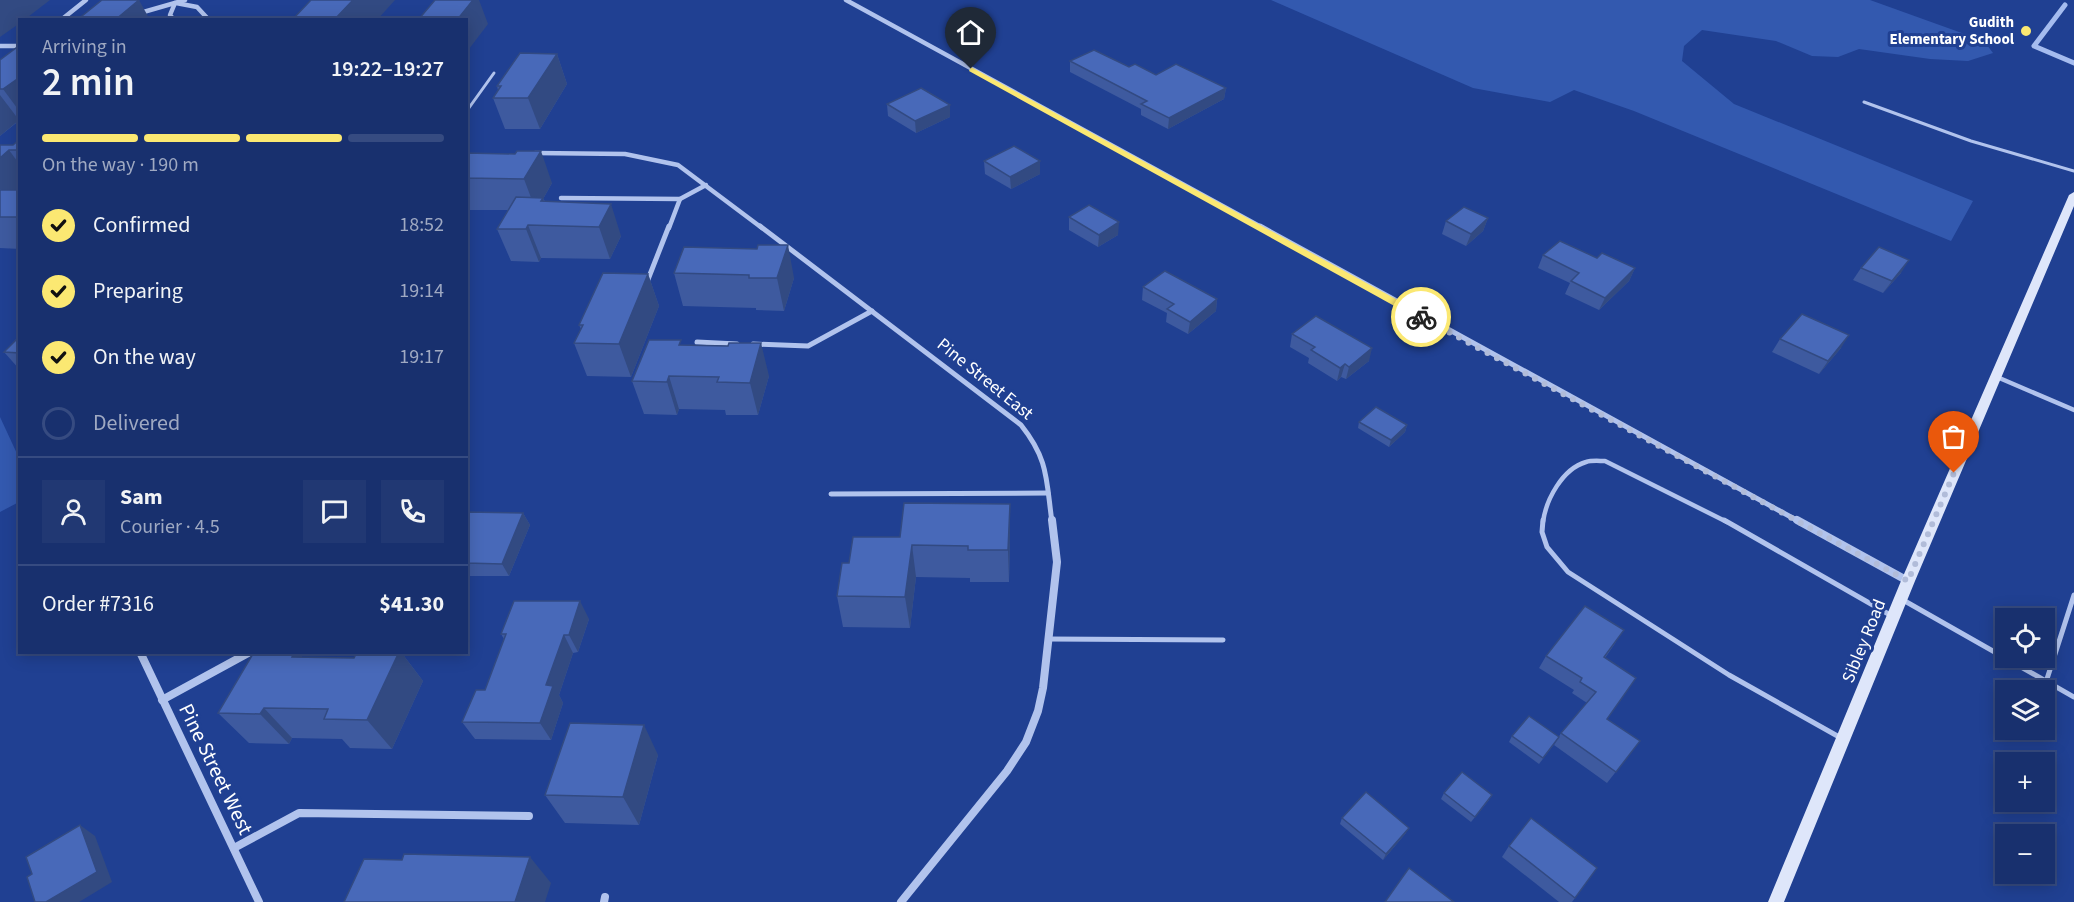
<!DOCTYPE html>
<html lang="en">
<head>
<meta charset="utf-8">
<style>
	:root { --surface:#18306e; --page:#213873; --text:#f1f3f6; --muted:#9fa9c2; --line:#364b81; --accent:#fbe872 }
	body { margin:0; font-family:"Source Sans 3",sans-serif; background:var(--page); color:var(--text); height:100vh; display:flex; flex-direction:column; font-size:22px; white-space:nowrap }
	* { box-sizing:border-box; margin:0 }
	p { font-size:20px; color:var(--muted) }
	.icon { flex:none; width:33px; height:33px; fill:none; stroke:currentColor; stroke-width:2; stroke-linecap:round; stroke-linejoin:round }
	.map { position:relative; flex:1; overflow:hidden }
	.sheet { position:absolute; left:18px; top:18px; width:450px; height:636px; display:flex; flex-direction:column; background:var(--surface); border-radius:0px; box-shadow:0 3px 15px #0003,0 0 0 2px var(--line) }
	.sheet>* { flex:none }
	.fabs { position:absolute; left:1995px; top:608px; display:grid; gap:12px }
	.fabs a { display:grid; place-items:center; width:60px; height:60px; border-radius:0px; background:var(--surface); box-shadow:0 3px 15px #0003,0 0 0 2px var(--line); font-size:30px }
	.pin { position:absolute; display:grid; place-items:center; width:51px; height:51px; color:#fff; margin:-62px -26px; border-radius:50% 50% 50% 0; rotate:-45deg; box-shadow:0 0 6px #0007 }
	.pin .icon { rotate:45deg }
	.courier { position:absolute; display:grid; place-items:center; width:60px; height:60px; margin:-30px; border:4px solid #fbe872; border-radius:50%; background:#fff; color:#222; box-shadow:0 2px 8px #0007 }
	.summary em { font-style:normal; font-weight:600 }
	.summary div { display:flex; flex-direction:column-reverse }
	.summary { display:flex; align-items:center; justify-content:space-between; height:102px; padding:0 24px }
	h1 { font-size:39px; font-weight:600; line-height:45px }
	.bar { display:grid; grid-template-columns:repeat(4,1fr); gap:9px 6px; align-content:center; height:72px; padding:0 24px }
	.bar i { height:8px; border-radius:4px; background:var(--line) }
	.bar .active { background:var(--accent) }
	.bar p { grid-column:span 4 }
	.line { display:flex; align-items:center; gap:15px; padding:0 24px; border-top:2px solid var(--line) }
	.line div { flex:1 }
	.round { display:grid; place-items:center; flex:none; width:63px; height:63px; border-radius:0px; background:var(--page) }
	ol { padding:0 24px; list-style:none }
	li { display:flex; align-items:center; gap:18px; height:66px }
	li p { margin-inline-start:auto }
	li .icon { padding:6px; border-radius:50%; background:var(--accent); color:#111; stroke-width:4 }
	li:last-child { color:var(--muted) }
	li i { width:33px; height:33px; border:3px solid var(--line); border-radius:50% }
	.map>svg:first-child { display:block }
	.green { fill:#3359af }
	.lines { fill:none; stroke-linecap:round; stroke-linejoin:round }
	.stream { stroke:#a5bcef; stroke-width:5 }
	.lane-far2 { stroke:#b1c3ed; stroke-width:3 }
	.lane-far1 { stroke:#b1c3ed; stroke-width:4.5 }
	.lane { stroke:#b1c3ed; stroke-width:5 }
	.street-far2 { stroke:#b1c3ed; stroke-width:4.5 }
	.street-far1 { stroke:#b1c3ed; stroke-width:5 }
	.street { stroke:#b1c3ed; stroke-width:8 }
	.secondary { fill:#dee6fa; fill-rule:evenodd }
	.wall { fill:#3e5a9f }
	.shaded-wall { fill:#324a82 }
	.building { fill:#4869b9; stroke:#324a82; stroke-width:1.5 }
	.route { fill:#fbe872 }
	.done { stroke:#b1bcd9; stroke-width:6; stroke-dasharray:0 10.8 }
	.poi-dot { fill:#fbe872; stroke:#204092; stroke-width:2 }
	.labels { text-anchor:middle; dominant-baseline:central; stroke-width:6; stroke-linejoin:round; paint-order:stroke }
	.far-poi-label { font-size:15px; font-weight:bold; fill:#fff; stroke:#204092; text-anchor:end }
	.street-label { font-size:18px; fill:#fff; stroke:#204092 }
	.near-street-label { font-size:21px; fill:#fff; stroke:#204092 }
</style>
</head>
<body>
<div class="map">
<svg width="2074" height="902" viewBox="0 0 2074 902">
	<rect width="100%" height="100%" fill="#204092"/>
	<g class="green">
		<polygon points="1271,0 1870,0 1984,41 1993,53 1968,61 1930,59 1859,49 1838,57 1812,56 1776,41 1702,30 1684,46 1682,61 1734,104 1973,201 1951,241 1634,111 1574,90 1550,102 1473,88"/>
		<polygon points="0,417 19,458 19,502 0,512"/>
	</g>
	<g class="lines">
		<polyline class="stream" points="2065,5 2034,46 2074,63"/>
		<g class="lane-far2">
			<polyline points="1864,102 1971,141 2074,171"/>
			<polyline points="466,112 494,73"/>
		</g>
		<g class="lane-far1">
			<polyline points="1997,377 2074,410"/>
			<path d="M1543,522C1546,500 1562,469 1586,462C1592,460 1599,461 1605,461L1727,522"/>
		</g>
		<g class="lane">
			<polyline points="1543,520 1542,532 1547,547 1568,572 1729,675 1841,738"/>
			<polyline points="1724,520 1892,616"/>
			<polyline points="1903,600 2074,697"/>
			<polyline points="1048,639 1223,640"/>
			<polyline points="2046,682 2074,595"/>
		</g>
		<g class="street-far2">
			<polyline points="846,0 1263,228"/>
			<polyline points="176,3 197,7 209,20"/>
			<polyline points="140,13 185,0"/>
			<polyline points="61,20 86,0"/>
			<polyline points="174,20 170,15 175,3"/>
			<polyline points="0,46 20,46"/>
			<polyline points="535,153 625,154 678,165 762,228"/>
			<polyline points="561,198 680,199 706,185"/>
			<polyline points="669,228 680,199"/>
		</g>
		<g class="street-far1">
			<path d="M760,226L1021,425C1049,460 1046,480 1052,522"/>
			<polyline points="1260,226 1800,522"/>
			<polyline points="647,282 669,226"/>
			<polyline points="697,342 737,344"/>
			<polyline points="753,344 808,346 872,311"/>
			<polyline points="831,494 1048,493"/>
		</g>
		<g class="street">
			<polyline points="1797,520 1908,581"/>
			<polyline points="140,652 259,902"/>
			<polyline points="162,700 250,652"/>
			<polyline points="234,848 299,813 529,816"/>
			<polyline points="604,902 605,897"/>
			<polyline points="901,902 1007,771 1026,742 1038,711 1043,688 1057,562 1052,520"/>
		</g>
		<polygon class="secondary" points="2074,192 2074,206 1915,581 1784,902 1768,902 1901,581 2069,195"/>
	</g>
	<g class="wall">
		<polygon points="20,45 20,120 0,136 0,60"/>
		<polygon points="557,54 567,84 540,129 505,129 493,98 498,90 497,86"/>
		<polygon points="1070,61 1129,67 1156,75 1226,88 1224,99 1168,129 1141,115 1141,109 1070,72"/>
		<polygon points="887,104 950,105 950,117 916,133 888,116"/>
		<polygon points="20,139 20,249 0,248 0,145 13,145"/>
		<polygon points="466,153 552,183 543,199 545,201 621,236 610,259 541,258 539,262 511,261 497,229 508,210 466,210"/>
		<polygon points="984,161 1040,174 1011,189 985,174"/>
		<polygon points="1069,217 1118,235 1098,247 1069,230"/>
		<polygon points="1488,218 1483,231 1466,246 1442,234 1446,221"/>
		<polygon points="684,247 794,278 784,311 756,310 756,308 683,306 674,273"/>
		<polygon points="1543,255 1597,258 1635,268 1629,281 1599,310 1565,294 1570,283 1538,268"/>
		<polygon points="1861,268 1901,273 1883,293 1853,280"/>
		<polygon points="648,274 659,306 631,377 587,376 574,343 581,329 579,325"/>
		<polygon points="1143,287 1217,299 1216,311 1188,334 1166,322 1167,313 1142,300"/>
		<polygon points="20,331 20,370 4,352 19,336 17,333"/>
		<polygon points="1292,334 1369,361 1346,379 1341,377 1337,381 1308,363 1309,358 1290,347"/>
		<polygon points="1780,339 1841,348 1819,374 1772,352"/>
		<polygon points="683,345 769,376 758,415 726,415 725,410 679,409 677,415 644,414 632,381"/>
		<polygon points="1359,422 1407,425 1405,432 1389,447 1358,428"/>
		<polygon points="466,512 523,513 530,525 509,576 466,576"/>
		<polygon points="1010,536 1009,582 970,582 970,578 916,577 910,628 843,627 837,596 849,563 900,537"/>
		<polygon points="589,619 578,652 573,653 559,695 563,703 551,740 475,739 462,722 485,690 504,639 501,634"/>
		<polygon points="1616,642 1605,658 1607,719 1640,741 1607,783 1554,745 1561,733 1587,703 1572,693 1574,690 1539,668 1546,656"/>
		<polygon points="254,652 298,652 302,657 354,658 357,652 401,652 423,681 392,749 350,748 342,739 292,738 289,744 249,743 218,713"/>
		<polygon points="1512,736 1555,743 1539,764 1509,742"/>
		<polygon points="658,755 639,825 565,823 545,795"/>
		<polygon points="1444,793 1489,800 1471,822 1441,799"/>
		<polygon points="1342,818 1406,833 1383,860 1340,824"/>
		<polygon points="1509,846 1575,898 1572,902 1559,902 1502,857"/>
	</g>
	<g class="shaded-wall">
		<polygon points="0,0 50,0 24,20 20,20 20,23 0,37"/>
		<polygon points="139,0 150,20 115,20"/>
		<polygon points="353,0 395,0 377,20 334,20"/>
		<polygon points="473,0 479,0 488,24 466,53 466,20 457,20"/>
		<polygon points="557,54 567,84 540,129 528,98"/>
		<polygon points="20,77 20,112 3,89"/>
		<polygon points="1226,88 1224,99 1168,129 1169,118"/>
		<polygon points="0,95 19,120 0,136"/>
		<polygon points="950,105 950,117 916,133 915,121"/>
		<polygon points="9,150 20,165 20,194 11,202 0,189 0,158"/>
		<polygon points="541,151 552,183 543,199 554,226 536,211 524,179"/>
		<polygon points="1040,161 1040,174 1011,189 1010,177"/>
		<polygon points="611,204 621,236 610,259 599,227"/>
		<polygon points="1488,218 1483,231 1466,246 1471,234"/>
		<polygon points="1119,222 1118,235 1098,247 1099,235"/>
		<polygon points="528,225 541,258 539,262 526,229"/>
		<polygon points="788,245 794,278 784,311 777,278"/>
		<polygon points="1909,260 1901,273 1883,293 1892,281"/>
		<polygon points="1635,268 1629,281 1599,310 1605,298"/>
		<polygon points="648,274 659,306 631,377 619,344"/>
		<polygon points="1217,299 1216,311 1188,334 1190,322"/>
		<polygon points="1849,335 1841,348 1819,374 1828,361"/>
		<polygon points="761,343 769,376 758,415 750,383"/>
		<polygon points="1372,348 1369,361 1346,379 1349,367"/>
		<polygon points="1345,364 1341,377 1337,381 1340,368"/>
		<polygon points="669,376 679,409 677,415 667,382"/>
		<polygon points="1407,425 1405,432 1389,447 1391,440"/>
		<polygon points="466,457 469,462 466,467"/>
		<polygon points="1010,504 1010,536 1009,582 1008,550"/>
		<polygon points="523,513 530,525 509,576 502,564"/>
		<polygon points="912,545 916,577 910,628 905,597"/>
		<polygon points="580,601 589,619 578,652 569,635"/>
		<polygon points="564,635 573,653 559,695 563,703 551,740 540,723 546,685"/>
		<polygon points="294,652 298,652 322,680 292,657"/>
		<polygon points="399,652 401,652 423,681 392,749 367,720"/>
		<polygon points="264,708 292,738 289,744 260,714"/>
		<polygon points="644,725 658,755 639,825 623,797"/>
		<polygon points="80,825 95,836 112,882 79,902 46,902"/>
		<polygon points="1409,828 1406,833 1383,860 1386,854"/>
		<polygon points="530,857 551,883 545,902 515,902"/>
	</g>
	<g class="building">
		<polygon points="102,0 139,0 115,20 77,20"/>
		<polygon points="311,0 353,0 334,20 292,20"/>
		<polygon points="435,0 473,0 457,20 418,20"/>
		<polygon points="20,45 20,77 3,89 0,89 0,60"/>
		<polygon points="1094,50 1129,67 1135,64 1156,75 1176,64 1226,88 1169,118 1141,104 1147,101 1070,61"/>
		<polygon points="520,53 557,54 528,98 493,98 501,86 497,86"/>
		<polygon points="921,88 950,105 915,121 887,104"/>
		<polygon points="20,139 20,150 9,150 0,158 0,145 13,145"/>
		<polygon points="1014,146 1040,161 1010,177 984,161"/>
		<polygon points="517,151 541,151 524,179 466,178 466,153 515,154"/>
		<rect x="0" y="190" width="20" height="27"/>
		<polygon points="516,197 543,198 541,201 611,204 599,227 528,225 526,229 497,229"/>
		<polygon points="1089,205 1119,222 1099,235 1069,217"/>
		<polygon points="1464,207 1488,218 1471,234 1446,221"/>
		<polygon points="1560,241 1597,258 1602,253 1635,268 1605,298 1571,281 1579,273 1543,255"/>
		<polygon points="758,245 788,245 777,278 749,278 749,275 674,273 684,247 757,249"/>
		<polygon points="1879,247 1909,260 1892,281 1861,268"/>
		<polygon points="1165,271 1217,299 1190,322 1167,309 1174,304 1143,287"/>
		<polygon points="603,273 648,274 619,344 574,343 583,325 579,325"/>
		<polygon points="1802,314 1849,335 1828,361 1780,339"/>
		<polygon points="1316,316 1372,348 1349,367 1345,364 1340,368 1311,350 1315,347 1292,334"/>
		<polygon points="20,336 20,353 4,352"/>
		<polygon points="649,340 681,340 679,345 728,346 729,343 761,343 750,383 717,382 719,377 669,376 667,382 632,381"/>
		<polygon points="1376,407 1407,425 1391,440 1359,422"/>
		<polygon points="904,503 1010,504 1008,550 968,550 968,546 912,545 905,597 837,596 842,563 849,563 853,537 900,537"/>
		<polygon points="466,512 523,513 502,564 466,563"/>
		<polygon points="514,601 580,601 569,635 564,635 546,685 553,686 540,723 462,722 476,690 485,690 506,634 501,634"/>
		<polygon points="1585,606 1624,630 1604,657 1636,678 1607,719 1640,741 1616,772 1561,733 1596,692 1580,682 1582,678 1546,656"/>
		<polygon points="254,652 294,652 292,657 354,658 357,652 399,652 367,720 324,719 328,709 264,708 260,714 218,713"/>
		<polygon points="1529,716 1559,737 1543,758 1512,736"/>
		<polygon points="570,723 644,725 623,797 545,795"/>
		<polygon points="1462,772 1492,795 1475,817 1444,793"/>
		<polygon points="1366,792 1409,828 1386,854 1342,818"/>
		<polygon points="1531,818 1597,868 1575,898 1509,846"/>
		<polygon points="80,825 97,872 46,902 35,902 27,877 32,874 26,857"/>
		<polygon points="404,854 530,857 515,902 344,902 364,859 402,860"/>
		<polygon points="1409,868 1454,902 1385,902"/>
	</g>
	<polygon class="route" points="971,67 1425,315 1426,317 1418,319 969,71"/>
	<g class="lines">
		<polyline class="done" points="1421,317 1908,581 1954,473"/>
	</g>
	<circle class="poi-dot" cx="2026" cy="31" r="6"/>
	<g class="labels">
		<g class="far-poi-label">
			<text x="2014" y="22">Gudith<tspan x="2014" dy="17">Elementary School</tspan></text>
		</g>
		<g class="street-label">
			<text transform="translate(985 379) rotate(39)">Pine Street East</text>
			<text transform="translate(1864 641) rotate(-68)">Sibley Road</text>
		</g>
		<g class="near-street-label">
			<text transform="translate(216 769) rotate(64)">Pine Street West</text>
		</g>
	</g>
</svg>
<div class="fabs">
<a><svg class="icon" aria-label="locate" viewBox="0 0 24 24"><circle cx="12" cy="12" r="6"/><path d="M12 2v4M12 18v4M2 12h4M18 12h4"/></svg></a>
<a><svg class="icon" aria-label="layers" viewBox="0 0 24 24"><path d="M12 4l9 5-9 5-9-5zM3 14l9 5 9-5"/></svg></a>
<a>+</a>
<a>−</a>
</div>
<div class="pin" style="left:1954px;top:473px;background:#ea580c"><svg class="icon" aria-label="bag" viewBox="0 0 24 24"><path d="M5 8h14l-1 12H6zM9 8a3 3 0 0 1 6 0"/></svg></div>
<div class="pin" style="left:971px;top:69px;background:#1f2937"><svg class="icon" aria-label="home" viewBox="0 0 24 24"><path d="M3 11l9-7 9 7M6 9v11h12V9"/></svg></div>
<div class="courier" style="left:1421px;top:317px"><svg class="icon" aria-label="bike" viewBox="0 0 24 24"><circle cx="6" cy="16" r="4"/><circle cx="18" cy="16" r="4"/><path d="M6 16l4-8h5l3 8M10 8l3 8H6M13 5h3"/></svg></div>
<section class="sheet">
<div class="summary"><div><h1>2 min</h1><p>Arriving in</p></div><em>19:22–19:27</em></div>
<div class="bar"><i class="active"></i><i class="active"></i><i class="active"></i><i></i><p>On the way · 190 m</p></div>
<ol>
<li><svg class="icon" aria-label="check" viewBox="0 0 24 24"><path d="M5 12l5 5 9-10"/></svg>Confirmed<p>18:52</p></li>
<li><svg class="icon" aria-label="check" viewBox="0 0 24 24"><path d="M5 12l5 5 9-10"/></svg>Preparing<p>19:14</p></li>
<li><svg class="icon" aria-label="check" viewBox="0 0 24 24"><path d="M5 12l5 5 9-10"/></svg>On the way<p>19:17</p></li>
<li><i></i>Delivered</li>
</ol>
<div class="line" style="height:108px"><a class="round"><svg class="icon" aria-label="person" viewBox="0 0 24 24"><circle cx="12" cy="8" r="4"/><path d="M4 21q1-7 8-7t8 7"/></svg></a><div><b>Sam</b><p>Courier · 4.5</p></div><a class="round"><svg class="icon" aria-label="chat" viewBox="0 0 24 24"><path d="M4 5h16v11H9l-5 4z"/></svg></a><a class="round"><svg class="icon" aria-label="phone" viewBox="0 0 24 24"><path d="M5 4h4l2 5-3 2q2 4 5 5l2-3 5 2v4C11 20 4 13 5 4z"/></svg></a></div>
<div class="line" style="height:78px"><div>Order #7316</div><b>$41.30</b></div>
</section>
</div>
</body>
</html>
